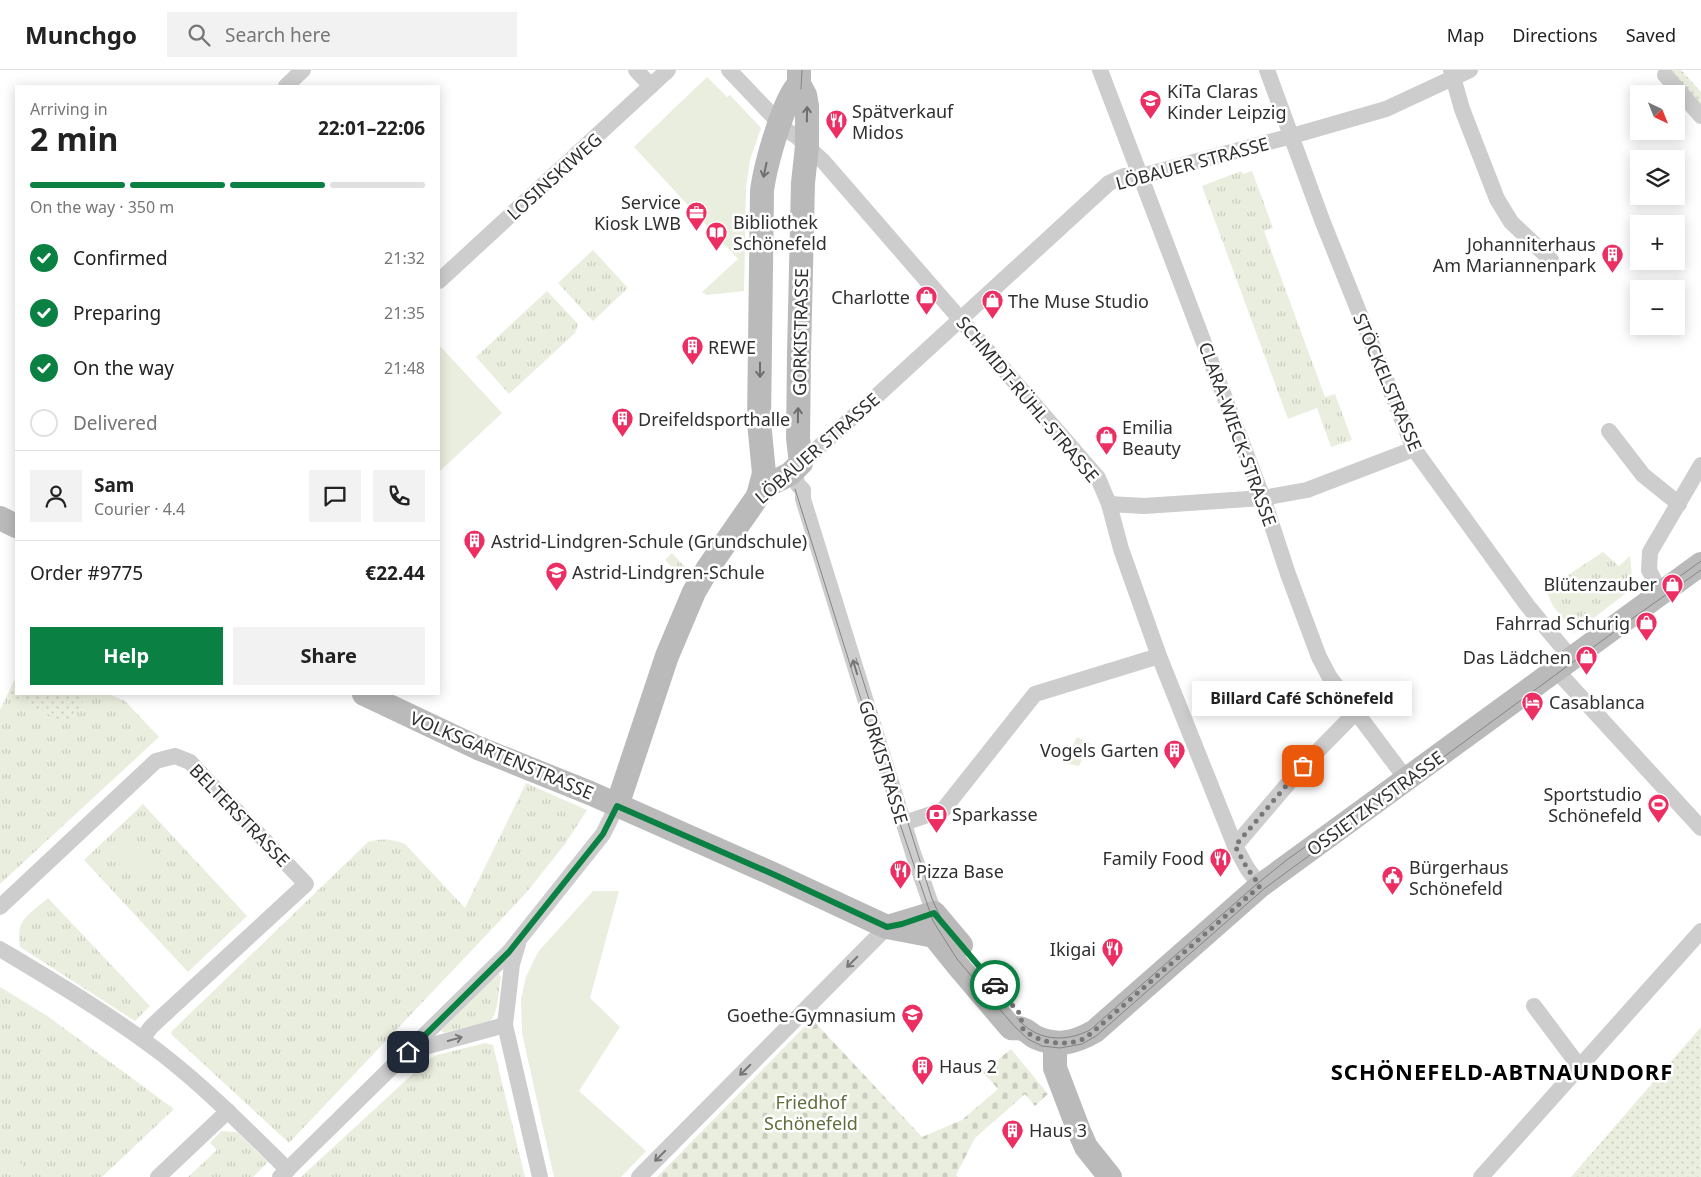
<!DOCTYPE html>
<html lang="en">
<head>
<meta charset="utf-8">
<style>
	:root { --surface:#fff; --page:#f2f2f2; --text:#222; --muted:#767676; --line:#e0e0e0; --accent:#0b8043 }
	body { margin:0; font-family:"Noto Sans",sans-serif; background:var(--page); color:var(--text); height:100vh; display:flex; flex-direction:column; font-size:19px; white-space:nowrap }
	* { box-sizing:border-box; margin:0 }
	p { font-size:16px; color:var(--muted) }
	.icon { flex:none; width:28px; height:28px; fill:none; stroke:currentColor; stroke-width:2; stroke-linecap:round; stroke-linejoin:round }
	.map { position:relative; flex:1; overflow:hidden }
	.sheet { position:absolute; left:15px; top:15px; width:425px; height:610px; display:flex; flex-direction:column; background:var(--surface); border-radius:0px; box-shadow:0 2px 12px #0003 }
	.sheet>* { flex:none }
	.needle { width:32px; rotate:137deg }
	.tools { position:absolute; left:1630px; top:15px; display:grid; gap:10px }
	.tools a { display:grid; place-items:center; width:55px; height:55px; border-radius:0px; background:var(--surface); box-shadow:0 2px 12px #0003; font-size:25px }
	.pin { position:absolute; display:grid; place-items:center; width:42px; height:42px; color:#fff; margin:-21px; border-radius:10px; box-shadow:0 2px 8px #0006 }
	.courier { position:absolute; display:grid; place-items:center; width:50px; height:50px; margin:-25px; border:4px solid #0b8043; border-radius:50%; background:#fff; color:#222; box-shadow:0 1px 6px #0007 }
	.bubble { position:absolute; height:35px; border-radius:0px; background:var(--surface); box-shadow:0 2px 12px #0003; font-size:16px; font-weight:700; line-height:35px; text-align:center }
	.head em { font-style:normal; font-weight:700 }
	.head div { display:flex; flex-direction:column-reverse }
	.head { display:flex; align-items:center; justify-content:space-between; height:85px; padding:0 15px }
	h1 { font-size:32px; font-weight:700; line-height:38px }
	.bar { display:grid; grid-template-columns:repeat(4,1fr); gap:8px 5px; align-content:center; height:60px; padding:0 15px }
	.bar i { height:6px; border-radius:4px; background:var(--line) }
	.bar .selected { background:var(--accent) }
	.bar p { grid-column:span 4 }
	.line { display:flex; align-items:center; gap:12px; padding:0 15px; border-top:1px solid var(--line) }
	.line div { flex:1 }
	.round { display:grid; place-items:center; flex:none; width:52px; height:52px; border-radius:0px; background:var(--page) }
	ol { padding:0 15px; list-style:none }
	li { display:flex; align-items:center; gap:15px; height:55px }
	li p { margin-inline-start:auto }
	li .icon { padding:5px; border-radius:50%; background:var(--accent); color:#fff; stroke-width:4 }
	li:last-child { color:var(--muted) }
	li i { width:28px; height:28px; border:2px solid var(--line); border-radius:50% }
	.cta { display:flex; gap:10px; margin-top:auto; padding:10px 15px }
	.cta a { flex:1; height:58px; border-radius:0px; background:var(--accent); color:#fff; font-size:20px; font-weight:700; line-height:58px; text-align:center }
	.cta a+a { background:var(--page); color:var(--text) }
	header { display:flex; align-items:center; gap:30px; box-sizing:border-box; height:70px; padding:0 25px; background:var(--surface); border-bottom:1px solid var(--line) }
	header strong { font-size:24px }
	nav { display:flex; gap:28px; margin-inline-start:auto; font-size:18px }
	.search { width:350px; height:45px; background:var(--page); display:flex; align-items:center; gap:12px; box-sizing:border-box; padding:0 18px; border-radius:0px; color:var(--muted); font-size:19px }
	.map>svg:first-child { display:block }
	.grass { fill:url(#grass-tufts) }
	.cemetery { fill:url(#cemetery-stones) }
	.park { fill:#eaeede }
	.garden { fill:url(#garden-dots) }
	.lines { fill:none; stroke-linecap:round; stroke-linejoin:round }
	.minor { stroke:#cdcdcd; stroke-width:16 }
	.secondary { stroke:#bababa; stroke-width:24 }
	.tram { stroke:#858585; stroke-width:1 }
	.oneway { stroke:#6e6e6e }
	.oneway2 { stroke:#777 }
	.done { stroke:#787878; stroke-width:5; stroke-dasharray:0 9 }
	.route { stroke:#0b8043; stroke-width:6 }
	.labels { text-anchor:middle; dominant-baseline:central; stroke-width:5; stroke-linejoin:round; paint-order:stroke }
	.poi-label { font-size:18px; fill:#303030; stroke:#fff; text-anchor:start }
	.street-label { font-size:18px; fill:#303030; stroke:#fff }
	.park-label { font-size:18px; fill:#5e6e3b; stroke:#fff }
	.district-label { font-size:22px; font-weight:bold; letter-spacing:1px; fill:#000; stroke:#fff }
</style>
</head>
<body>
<header>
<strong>Munchgo</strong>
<div class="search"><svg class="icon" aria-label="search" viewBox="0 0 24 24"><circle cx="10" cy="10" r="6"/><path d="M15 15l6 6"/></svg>Search here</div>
<nav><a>Map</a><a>Directions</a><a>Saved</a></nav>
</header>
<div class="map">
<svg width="1701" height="1107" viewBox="0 0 1701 1107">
	<defs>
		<pattern id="grass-tufts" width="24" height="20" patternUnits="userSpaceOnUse" patternTransform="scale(1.25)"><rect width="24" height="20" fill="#eaeede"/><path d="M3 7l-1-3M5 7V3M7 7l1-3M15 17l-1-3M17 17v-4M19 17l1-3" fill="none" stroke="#c9ccbf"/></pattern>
		<pattern id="cemetery-stones" width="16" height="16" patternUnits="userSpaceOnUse" patternTransform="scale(1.25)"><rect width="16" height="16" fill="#eaeede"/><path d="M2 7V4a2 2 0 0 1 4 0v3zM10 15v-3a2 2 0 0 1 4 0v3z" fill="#c9ccbf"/></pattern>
		<pattern id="garden-dots" width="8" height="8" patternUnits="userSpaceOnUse" patternTransform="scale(1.25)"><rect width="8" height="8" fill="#eaeede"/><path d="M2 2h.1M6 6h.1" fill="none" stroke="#c9ccbf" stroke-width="1.8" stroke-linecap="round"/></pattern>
	</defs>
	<rect width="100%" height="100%" fill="#fff"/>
	<g class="grass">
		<polygon points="1241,101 1243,104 1252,101 1273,158 1264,161 1325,327 1335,324 1352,370 1331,377 1317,338 1288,349 1202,116"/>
		<polygon points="593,180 628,218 593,251 558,213"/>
		<polygon points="547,221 578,254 575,263 509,324 476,287"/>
		<polygon points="1603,482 1619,496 1630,486 1633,518 1574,563 1553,536 1547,523 1568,505"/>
		<polygon points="672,483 686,498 681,507 665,490"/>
		<polygon points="16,607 16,624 109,624 125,631 159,667 0,814 0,640"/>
		<path d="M526,713L587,740L565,774L526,823L289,1073L171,964L173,960L368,772C382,768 392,769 405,774L465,838Z"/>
		<polygon points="143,734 247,846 188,902 84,790"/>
		<path d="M48,828L150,936L135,951L20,877C15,849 29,845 48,828Z"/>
		<path d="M498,902L501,907C498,920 499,943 490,951L444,963L441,960Z"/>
		<polygon points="0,917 46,945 174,1039 102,1107 0,1107"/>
		<polygon points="485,973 493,975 525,1107 301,1107 429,989 437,985"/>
		<polygon points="221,1061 237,1062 268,1092 253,1107 188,1107 217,1080 210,1073"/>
	</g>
	<polygon class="cemetery" points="812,949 922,1067 962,1050 998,1019 983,1002 1011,979 1048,1024 1035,1036 1025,1024 975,1068 956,1105 958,1107 657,1107"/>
	<g class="park">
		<polygon points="707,7 727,27 730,25 761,58 750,90 746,118 744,221 707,225 702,222 738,189 634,77"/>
		<polygon points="439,275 502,343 439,402"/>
		<polygon points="1077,667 1090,673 1079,696 1064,693"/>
		<path d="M127,774C142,776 156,791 146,805C125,810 102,783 127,774Z"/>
		<polygon points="593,821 619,821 590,928 620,957 579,1021 646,1081 621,1107 554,1107 522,963 521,929 526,907 538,882"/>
		<polygon points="7,1089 16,1092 18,1090 28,1101 26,1103 29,1107 12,1107 4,1099"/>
	</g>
	<g class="garden">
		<polygon points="1667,0 1681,0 1701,22 1701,38"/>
		<polygon points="16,607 16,624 88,624 68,654 8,624"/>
		<polygon points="1701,957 1701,1107 1571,1107"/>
	</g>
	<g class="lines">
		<g class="minor">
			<polyline points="636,0 651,16"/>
			<polyline points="729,0 786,60 796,66 823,91 1098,408 1109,434 1121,479 1159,586 1235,776 1247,798 1260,816"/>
			<polyline points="1100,0 1263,428 1288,504 1319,587 1329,606 1407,710"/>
			<polyline points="1267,0 1322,150 1414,379 1527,535 1572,589"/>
			<polyline points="1451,0 1462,39 1497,129 1511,152 1551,190"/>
			<polyline points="1665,5 1701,46"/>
			<polyline points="286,16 303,0"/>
			<polyline points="439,211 668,0"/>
			<polyline points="1609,361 1643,405 1679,434"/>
			<polyline points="801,393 880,323 1109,113 1124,106 1141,106 1292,66 1386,39 1470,0"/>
			<polyline points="793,401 798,415 803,420 803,429 913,783 934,843"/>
			<polyline points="1109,434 1144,436 1263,428 1307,420 1414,379"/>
			<polyline points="1661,524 1649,500 1650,482 1701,395"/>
			<polyline points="1557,601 1701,758"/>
			<polyline points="904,753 943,740 1035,624 1159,586"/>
			<polyline points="1235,776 1303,696 1356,642"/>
			<polyline points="0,837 156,691 175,686 190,692 306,814 166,943 151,957 142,969"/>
			<polyline points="518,874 512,894 505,955 540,1107"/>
			<path d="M0,879C55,912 111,945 162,984C207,1019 247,1060 288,1100"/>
			<polyline points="1534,936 1579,996"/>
			<polyline points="410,981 505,955"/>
			<polyline points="158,1107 228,1041"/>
			<polyline points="280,1107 509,882 603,764 617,736"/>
			<polyline points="639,1107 887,857"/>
			<polyline points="1481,1107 1701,861"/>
		</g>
		<g class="secondary">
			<path d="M758,426L764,403L759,352L762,121C765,97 783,30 799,14"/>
			<polyline points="0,448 16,456"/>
			<path d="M364,624L478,678L590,723L775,805L887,857L934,866L959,897L1011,958C1015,959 1019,957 1022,959C1027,960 1031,965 1035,967C1057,977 1075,973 1095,961L1260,816L1701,494"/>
			<polyline points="617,736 667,586 694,522 708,498 758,426 770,414 790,404 801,393 798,368 799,284 803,113 807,76 807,36 805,25 799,14 799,0"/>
			<polyline points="891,856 934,843 961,875"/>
			<polyline points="1055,973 1055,998 1079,1061 1086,1077 1110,1107"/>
		</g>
		<g class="tram">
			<polyline points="801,19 802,0"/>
			<polyline points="795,419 901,757 933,851 957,889 1014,956 1028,969 1042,976 1060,978 1082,974 1096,966 1265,818 1633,548 1701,500"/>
			<polyline points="1679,507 1701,491"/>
			<polyline points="856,588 932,829 948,863"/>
			<path d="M1017,948C1036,971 1064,973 1090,960L1258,813L1288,789L1408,704"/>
		</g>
	</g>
	<defs><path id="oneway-shaft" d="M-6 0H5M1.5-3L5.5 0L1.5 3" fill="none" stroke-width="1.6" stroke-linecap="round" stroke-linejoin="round" transform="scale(1.25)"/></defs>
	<g class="oneway">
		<use href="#oneway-shaft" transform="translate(807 44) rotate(-89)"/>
		<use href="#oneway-shaft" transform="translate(765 100) rotate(102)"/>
		<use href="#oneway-shaft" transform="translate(760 300) rotate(90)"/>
		<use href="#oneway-shaft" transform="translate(798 345) rotate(-89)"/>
	</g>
	<g class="oneway2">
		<use href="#oneway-shaft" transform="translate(855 597) rotate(-107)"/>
		<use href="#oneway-shaft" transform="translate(852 892) rotate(135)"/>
		<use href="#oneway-shaft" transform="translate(455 969) rotate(-15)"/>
		<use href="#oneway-shaft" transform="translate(745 1000) rotate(135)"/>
		<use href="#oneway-shaft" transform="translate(660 1086) rotate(135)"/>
	</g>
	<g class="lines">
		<path class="done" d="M995,915L1021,945L1022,958C1036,972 1062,977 1081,970C1086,968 1090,964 1094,961L1260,816L1247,798L1235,776L1303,696"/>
		<polyline class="route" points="408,982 509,882 603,764 617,736 775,805 887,857 902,854 934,843 995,915"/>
	</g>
	<defs>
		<symbol id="school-pin" viewBox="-11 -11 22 30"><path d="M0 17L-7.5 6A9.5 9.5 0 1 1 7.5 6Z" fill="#ec2e63" stroke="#fff"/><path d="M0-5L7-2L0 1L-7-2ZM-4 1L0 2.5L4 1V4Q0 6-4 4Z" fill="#fff"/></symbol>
		<symbol id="restaurant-pin" viewBox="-11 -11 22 30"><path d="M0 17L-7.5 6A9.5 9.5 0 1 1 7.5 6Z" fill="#ec2e63" stroke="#fff"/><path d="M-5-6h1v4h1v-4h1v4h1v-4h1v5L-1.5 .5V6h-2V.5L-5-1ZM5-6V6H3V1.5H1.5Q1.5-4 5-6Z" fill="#fff"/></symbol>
		<symbol id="office-pin" viewBox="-11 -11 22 30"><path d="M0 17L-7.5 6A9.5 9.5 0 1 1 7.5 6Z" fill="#ec2e63" stroke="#fff"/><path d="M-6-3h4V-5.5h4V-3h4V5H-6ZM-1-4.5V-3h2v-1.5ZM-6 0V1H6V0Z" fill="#fff"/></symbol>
		<symbol id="library-pin" viewBox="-11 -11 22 30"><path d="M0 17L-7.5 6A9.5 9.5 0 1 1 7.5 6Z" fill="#ec2e63" stroke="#fff"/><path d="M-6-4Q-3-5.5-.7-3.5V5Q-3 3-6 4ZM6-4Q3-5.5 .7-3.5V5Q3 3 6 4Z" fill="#fff"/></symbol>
		<symbol id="building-pin" viewBox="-11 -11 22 30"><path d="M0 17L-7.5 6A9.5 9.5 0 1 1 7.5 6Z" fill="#ec2e63" stroke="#fff"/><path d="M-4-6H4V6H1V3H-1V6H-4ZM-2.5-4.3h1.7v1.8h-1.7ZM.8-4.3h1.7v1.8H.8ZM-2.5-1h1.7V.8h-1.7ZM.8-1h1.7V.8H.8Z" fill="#fff"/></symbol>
		<symbol id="shop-pin" viewBox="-11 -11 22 30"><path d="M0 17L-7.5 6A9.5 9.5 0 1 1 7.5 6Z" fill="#ec2e63" stroke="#fff"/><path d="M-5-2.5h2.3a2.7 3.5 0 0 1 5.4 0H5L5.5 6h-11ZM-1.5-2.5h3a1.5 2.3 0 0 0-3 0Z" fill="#fff"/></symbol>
		<symbol id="hotel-pin" viewBox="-11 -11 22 30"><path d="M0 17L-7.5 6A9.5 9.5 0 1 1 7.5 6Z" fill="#ec2e63" stroke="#fff"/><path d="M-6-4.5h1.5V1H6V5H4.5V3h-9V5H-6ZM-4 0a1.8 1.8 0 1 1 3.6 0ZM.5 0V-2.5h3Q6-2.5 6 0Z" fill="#fff"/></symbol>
		<symbol id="stadium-pin" viewBox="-11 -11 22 30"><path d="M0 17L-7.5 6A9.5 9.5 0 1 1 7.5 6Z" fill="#ec2e63" stroke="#fff"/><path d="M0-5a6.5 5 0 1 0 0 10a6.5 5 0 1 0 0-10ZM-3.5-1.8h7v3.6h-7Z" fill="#fff"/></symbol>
		<symbol id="bank-pin" viewBox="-11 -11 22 30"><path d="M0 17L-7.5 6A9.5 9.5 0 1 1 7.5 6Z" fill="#ec2e63" stroke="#fff"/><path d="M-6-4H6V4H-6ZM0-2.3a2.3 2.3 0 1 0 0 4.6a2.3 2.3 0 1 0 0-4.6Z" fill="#fff"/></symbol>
		<symbol id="civic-pin" viewBox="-11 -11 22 30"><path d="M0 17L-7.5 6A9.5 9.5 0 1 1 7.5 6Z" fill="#ec2e63" stroke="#fff"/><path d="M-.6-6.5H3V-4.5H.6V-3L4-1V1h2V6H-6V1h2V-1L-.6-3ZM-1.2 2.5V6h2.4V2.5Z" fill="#fff"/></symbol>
	</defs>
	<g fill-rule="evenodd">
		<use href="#school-pin" x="1138" y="18" width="25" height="34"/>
		<use href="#restaurant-pin" x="824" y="38" width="25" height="34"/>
		<use href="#office-pin" x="684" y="130" width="25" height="34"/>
		<use href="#library-pin" x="704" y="150" width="25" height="34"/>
		<use href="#building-pin" x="1600" y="172" width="25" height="34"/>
		<use href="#shop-pin" x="914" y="214" width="25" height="34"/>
		<use href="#shop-pin" x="980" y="218" width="25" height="34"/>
		<use href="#building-pin" x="680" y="264" width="25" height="34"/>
		<use href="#building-pin" x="610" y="336" width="25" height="34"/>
		<use href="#shop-pin" x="1094" y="354" width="25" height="34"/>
		<use href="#building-pin" x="462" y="458" width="25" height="34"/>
		<use href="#school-pin" x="544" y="490" width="25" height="34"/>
		<use href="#shop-pin" x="1660" y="502" width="25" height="34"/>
		<use href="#shop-pin" x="1634" y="540" width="25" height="34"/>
		<use href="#shop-pin" x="1574" y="574" width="25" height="34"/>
		<use href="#hotel-pin" x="1520" y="620" width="25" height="34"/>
		<use href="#building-pin" x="1162" y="668" width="25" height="34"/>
		<use href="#stadium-pin" x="1646" y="722" width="25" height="34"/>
		<use href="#bank-pin" x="924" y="732" width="25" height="34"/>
		<use href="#restaurant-pin" x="1208" y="776" width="25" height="34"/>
		<use href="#restaurant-pin" x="888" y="788" width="25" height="34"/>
		<use href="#civic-pin" x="1380" y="794" width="25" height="34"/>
		<use href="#restaurant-pin" x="1100" y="866" width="25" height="34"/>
		<use href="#school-pin" x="900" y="932" width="25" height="34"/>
		<use href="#building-pin" x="910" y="984" width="25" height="34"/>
		<use href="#building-pin" x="1000" y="1048" width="25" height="34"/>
	</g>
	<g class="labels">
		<g class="poi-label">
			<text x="1167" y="21">KiTa Claras<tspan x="1167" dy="21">Kinder Leipzig</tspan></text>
			<text x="852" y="41">Spätverkauf<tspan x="852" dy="21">Midos</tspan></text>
			<text x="681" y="132" text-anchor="end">Service<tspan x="681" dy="21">Kiosk LWB</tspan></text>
			<text x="733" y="152">Bibliothek<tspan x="733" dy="21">Schönefeld</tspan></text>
			<text x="1596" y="174" text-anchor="end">Johanniterhaus<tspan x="1596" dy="21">Am Mariannenpark</tspan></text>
			<text x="910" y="227" text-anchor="end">Charlotte</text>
			<text x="1008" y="231">The Muse Studio</text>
			<text x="708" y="277">REWE</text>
			<text x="638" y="349">Dreifeldsporthalle</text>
			<text x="1122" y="357">Emilia<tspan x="1122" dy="21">Beauty</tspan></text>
			<text x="491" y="471">Astrid-Lindgren-Schule (Grundschule)</text>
			<text x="572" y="502">Astrid-Lindgren-Schule</text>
			<text x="1657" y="514" text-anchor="end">Blütenzauber</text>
			<text x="1630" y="553" text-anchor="end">Fahrrad Schurig</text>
			<text x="1571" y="587" text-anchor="end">Das Lädchen</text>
			<text x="1549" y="632">Casablanca</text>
			<text x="1159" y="680" text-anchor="end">Vogels Garten</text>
			<text x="1642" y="724" text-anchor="end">Sportstudio<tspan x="1642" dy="21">Schönefeld</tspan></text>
			<text x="952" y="744">Sparkasse</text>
			<text x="1204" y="788" text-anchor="end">Family Food</text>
			<text x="1409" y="797">Bürgerhaus<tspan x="1409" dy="21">Schönefeld</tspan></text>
			<text x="916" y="801">Pizza Base</text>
			<text x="1096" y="879" text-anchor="end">Ikigai</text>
			<text x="896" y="945" text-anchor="end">Goethe-Gymnasium</text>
			<text x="939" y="996">Haus 2</text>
			<text x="1029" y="1060">Haus 3</text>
		</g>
		<g class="street-label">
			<text transform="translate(1192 93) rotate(-15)">LÖBAUER STRASSE</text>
			<text transform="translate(554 106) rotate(-42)">LOSINSKIWEG</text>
			<text transform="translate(800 262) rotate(-89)">GORKISTRASSE</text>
			<text transform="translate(1388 312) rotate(67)">STÖCKELSTRASSE</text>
			<text transform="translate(1028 329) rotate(50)">SCHMIDT-RÜHL-STRASSE</text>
			<text transform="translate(1238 364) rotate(70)">CLARA-WIECK-STRASSE</text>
			<text transform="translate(817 378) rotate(-41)">LÖBAUER STRASSE</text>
			<text transform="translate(502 685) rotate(23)">VOLKSGARTENSTRASSE</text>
			<text transform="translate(884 692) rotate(73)">GORKISTRASSE</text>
			<text transform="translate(1375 733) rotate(-36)">OSSIETZKYSTRASSE</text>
			<text transform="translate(240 745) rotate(46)">BELTERSTRASSE</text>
		</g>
		<g class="park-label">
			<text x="811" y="1032">Friedhof<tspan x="811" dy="21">Schönefeld</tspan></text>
		</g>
		<g class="district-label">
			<text x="1502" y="1001">SCHÖNEFELD-ABTNAUNDORF</text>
		</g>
	</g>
</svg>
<div class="tools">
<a><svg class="needle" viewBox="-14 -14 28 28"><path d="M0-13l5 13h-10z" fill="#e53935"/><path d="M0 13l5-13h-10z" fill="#767676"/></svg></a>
<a><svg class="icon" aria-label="layers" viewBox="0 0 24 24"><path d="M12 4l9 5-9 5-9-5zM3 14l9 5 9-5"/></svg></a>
<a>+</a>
<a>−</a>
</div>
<div class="pin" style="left:1303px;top:696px;background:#ea580c"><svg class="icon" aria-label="bag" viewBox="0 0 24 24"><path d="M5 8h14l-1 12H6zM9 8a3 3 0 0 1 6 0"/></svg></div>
<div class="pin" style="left:408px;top:982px;background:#1f2937"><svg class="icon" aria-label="home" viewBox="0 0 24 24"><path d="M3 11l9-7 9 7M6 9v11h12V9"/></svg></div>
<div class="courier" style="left:995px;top:915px"><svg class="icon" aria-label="car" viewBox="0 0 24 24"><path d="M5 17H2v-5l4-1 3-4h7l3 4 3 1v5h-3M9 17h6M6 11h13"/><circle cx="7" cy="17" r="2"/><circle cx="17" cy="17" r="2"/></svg></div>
<div class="bubble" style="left:1192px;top:611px;width:220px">Billard Café Schönefeld</div>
<section class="sheet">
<div class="head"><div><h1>2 min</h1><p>Arriving in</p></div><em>22:01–22:06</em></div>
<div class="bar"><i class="selected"></i><i class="selected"></i><i class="selected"></i><i></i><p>On the way · 350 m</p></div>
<ol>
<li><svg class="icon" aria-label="check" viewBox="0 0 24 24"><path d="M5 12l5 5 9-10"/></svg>Confirmed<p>21:32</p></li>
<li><svg class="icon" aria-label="check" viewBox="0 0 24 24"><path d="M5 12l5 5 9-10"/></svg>Preparing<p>21:35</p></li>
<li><svg class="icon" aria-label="check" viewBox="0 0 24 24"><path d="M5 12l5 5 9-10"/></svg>On the way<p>21:48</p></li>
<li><i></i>Delivered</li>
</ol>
<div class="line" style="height:90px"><a class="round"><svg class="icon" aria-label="person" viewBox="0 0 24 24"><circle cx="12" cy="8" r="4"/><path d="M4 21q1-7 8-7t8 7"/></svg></a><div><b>Sam</b><p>Courier · 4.4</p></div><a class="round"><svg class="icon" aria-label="chat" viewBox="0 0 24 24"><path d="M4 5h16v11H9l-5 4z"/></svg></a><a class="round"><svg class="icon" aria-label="phone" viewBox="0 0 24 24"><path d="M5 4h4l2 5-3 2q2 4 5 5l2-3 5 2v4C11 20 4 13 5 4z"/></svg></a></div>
<div class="line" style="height:65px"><div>Order #9775</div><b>€22.44</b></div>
<div class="cta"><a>Help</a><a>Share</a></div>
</section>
</div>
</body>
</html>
